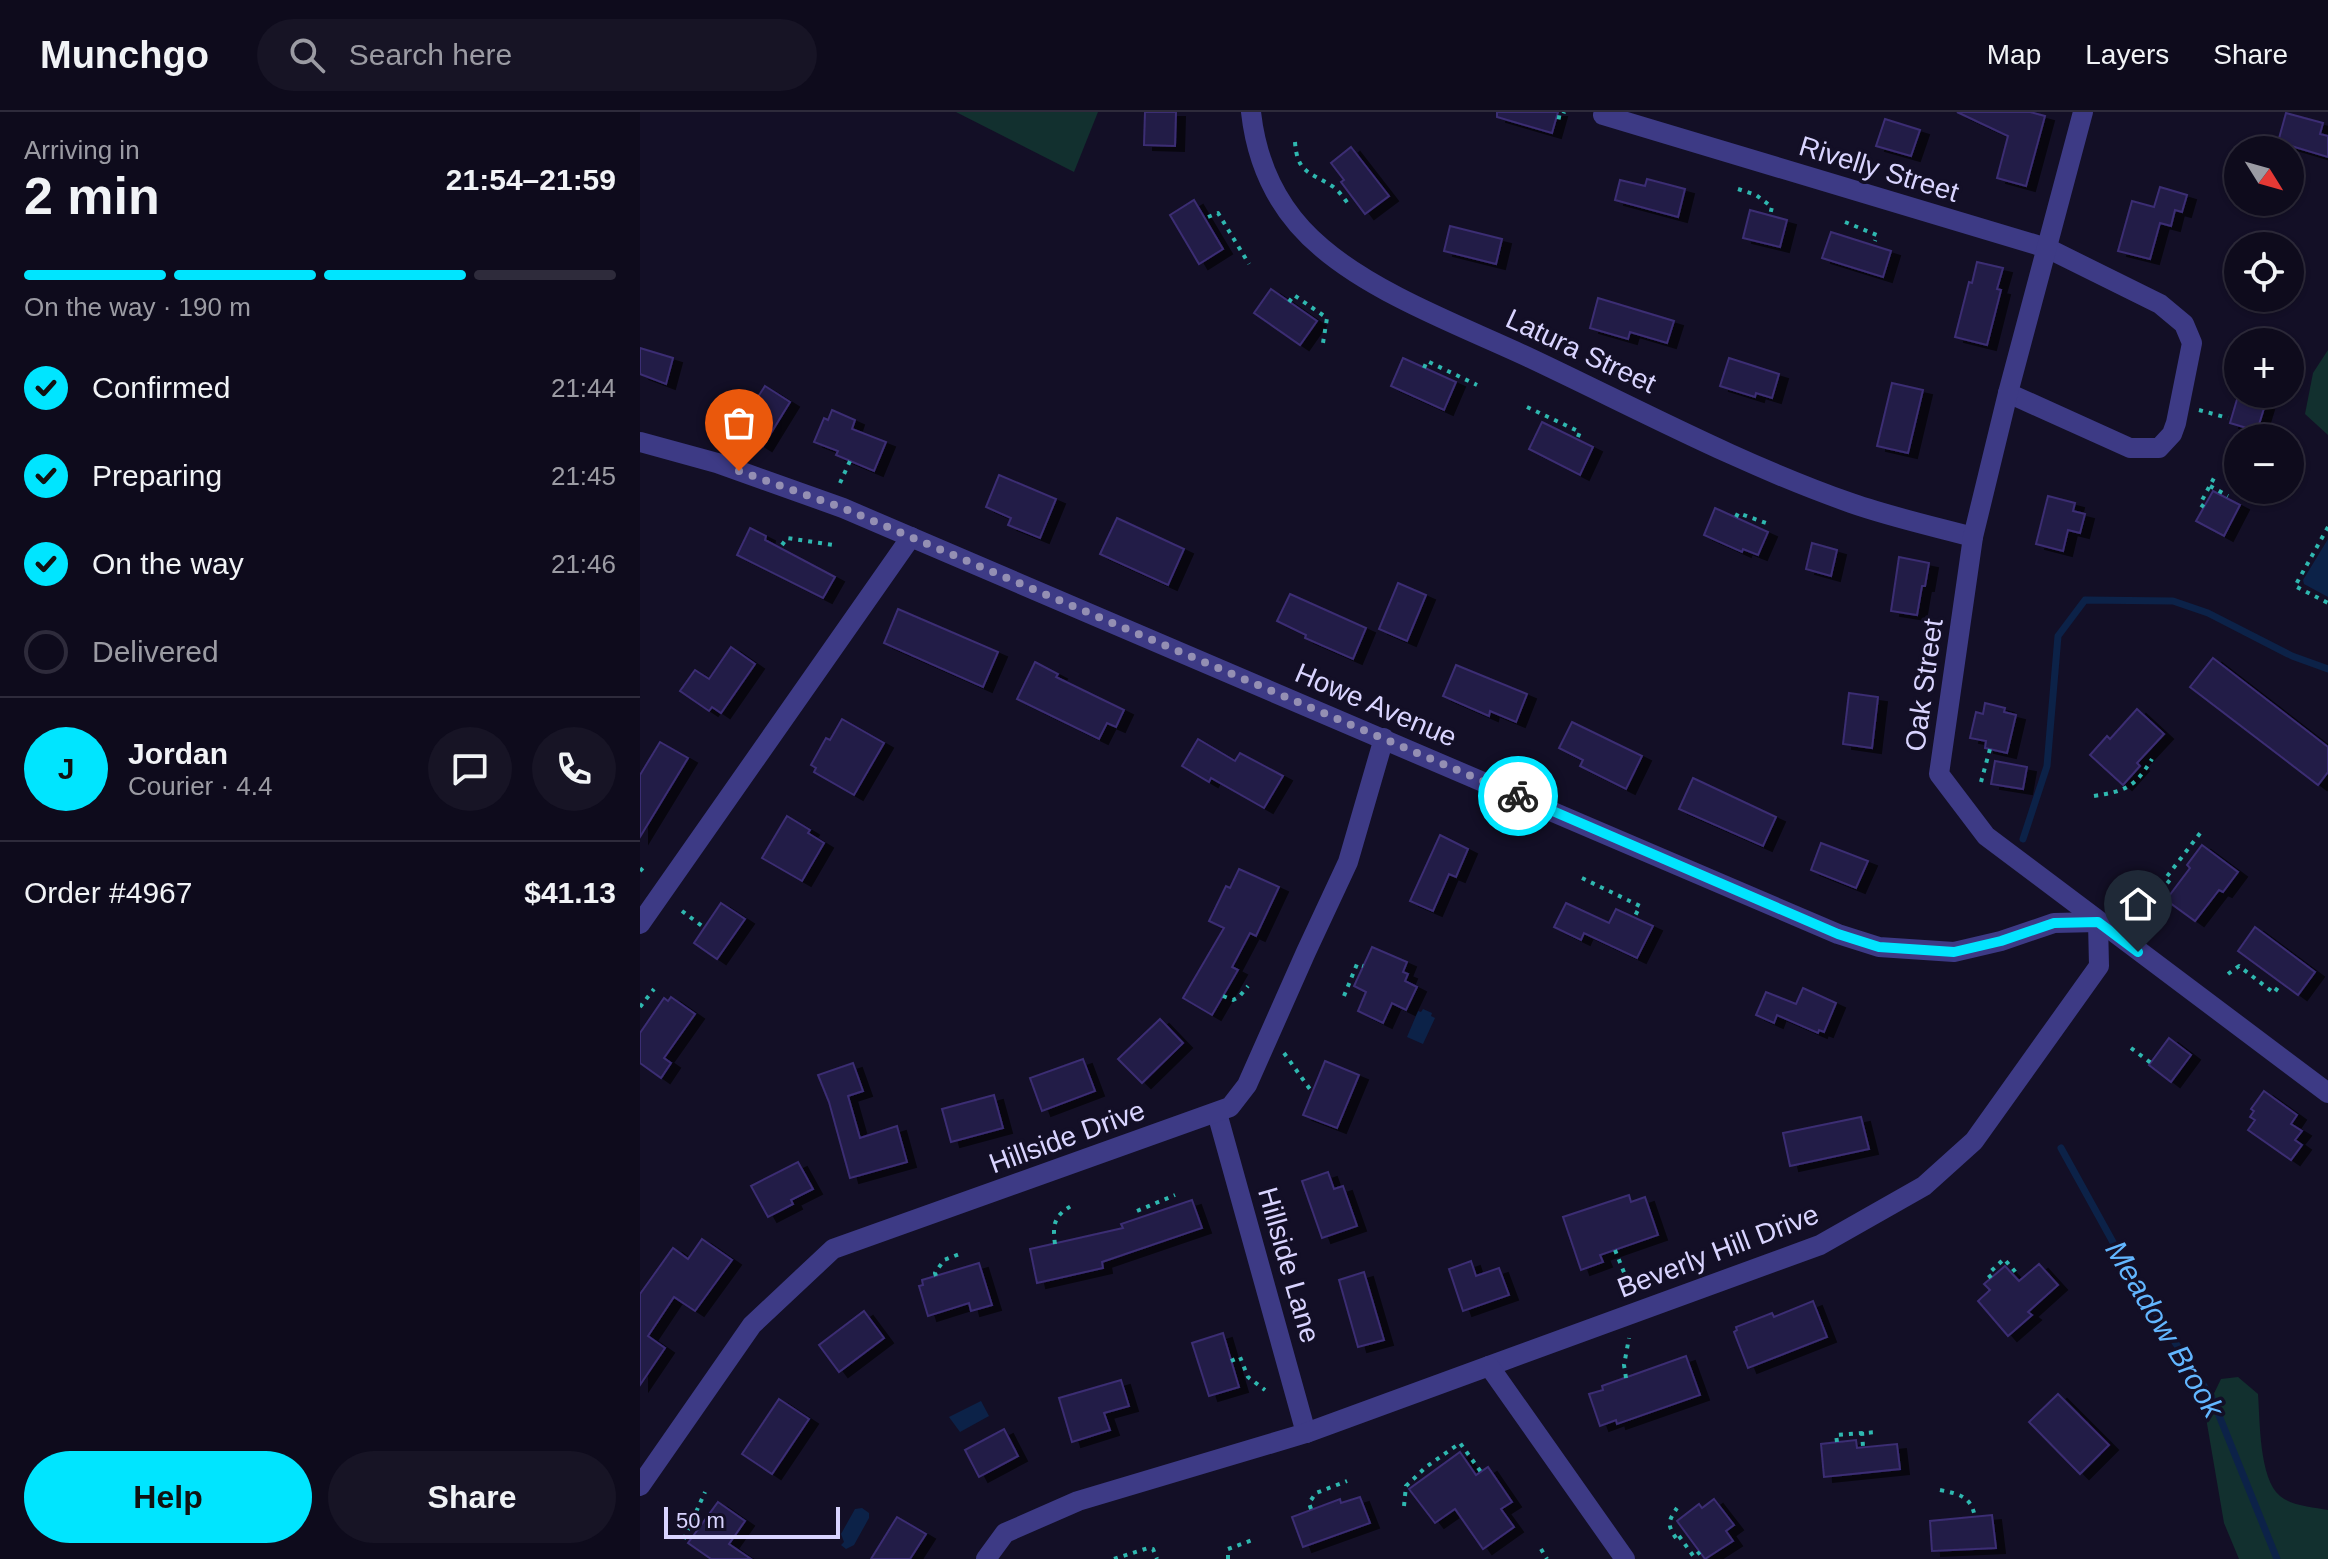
<!DOCTYPE html>
<html lang="en">
<head>
<meta charset="utf-8">
<style>
	:root { --surface:#0e0b1c; --page:#171425; --text:#f1f3f6; --muted:#9b9ba3; --line:#2e2b3b; --accent:#00e5ff }
	body { margin:0; font-family:Arial,sans-serif; background:var(--page); color:var(--text); height:100vh; display:flex; flex-direction:column; font-size:30px; white-space:nowrap }
	* { box-sizing:border-box; margin:0 }
	p { font-size:26px; color:var(--muted) }
	.icon { flex:none; width:44px; height:44px; fill:none; stroke:currentColor; stroke-width:2; stroke-linecap:round; stroke-linejoin:round }
	.map { position:relative; flex:1; overflow:hidden }
	.panel { display:flex; flex-direction:column; background:var(--surface); width:640px }
	.panel>* { flex:none }
	.needle { width:52px; rotate:127deg }
	.fabs { position:absolute; left:1584px; top:24px; display:grid; gap:16px }
	.fabs a { display:grid; place-items:center; width:80px; height:80px; border-radius:50%; background:var(--surface); box-shadow:0 2px 6px #0004,0 0 0 2px var(--line); font-size:40px }
	.scale { position:absolute; left:24px; bottom:20px; width:176px; box-sizing:border-box; padding-left:8px; border:4px solid #d9d4ff; border-top:0; font-size:22px; line-height:28px; white-space:nowrap; color:#d9d4ff; -webkit-text-stroke:6px #130f26; paint-order:stroke }
	.pin { position:absolute; display:grid; place-items:center; width:68px; height:68px; color:#fff; margin:-82px -34px; border-radius:50% 50% 50% 0; rotate:-45deg; box-shadow:0 0 8px #0007 }
	.pin .icon { rotate:45deg }
	.courier { position:absolute; display:grid; place-items:center; width:80px; height:80px; margin:-40px; border:6px solid #00e5ff; border-radius:50%; background:#fff; color:#222; box-shadow:0 2px 10px #0007 }
	.headline em { font-style:normal; font-weight:600 }
	.headline div { display:flex; flex-direction:column-reverse }
	.headline { display:flex; align-items:center; justify-content:space-between; height:136px; padding:0 24px }
	h1 { font-size:52px; font-weight:600; line-height:60px }
	.bar { display:grid; grid-template-columns:repeat(4,1fr); gap:12px 8px; align-content:center; height:96px; padding:0 24px }
	.bar i { height:10px; border-radius:6px; background:var(--line) }
	.bar .selected { background:var(--accent) }
	.bar p { grid-column:span 4 }
	.line { display:flex; align-items:center; gap:20px; padding:0 24px; border-top:2px solid var(--line) }
	.line div { flex:1 }
	.round { display:grid; place-items:center; flex:none; width:84px; height:84px; border-radius:42px; background:var(--page) }
	ol { padding:0 24px; list-style:none }
	li { display:flex; align-items:center; gap:24px; height:88px }
	li p { margin-inline-start:auto }
	li .icon { padding:8px; border-radius:50%; background:var(--accent); color:#111; stroke-width:4 }
	li:last-child { color:var(--muted) }
	li i { width:44px; height:44px; border:4px solid var(--line); border-radius:50% }
	.cta { display:flex; gap:16px; margin-top:auto; padding:16px 24px }
	.cta a { flex:1; height:92px; border-radius:48px; background:var(--accent); color:#111; font-size:32px; font-weight:600; line-height:92px; text-align:center }
	.cta a+a { background:var(--page); color:var(--text) }
	header { display:flex; align-items:center; gap:48px; box-sizing:border-box; height:112px; padding:0 40px; background:var(--surface); border-bottom:2px solid var(--line) }
	header strong { font-size:38px }
	nav { display:flex; gap:44px; margin-inline-start:auto; font-size:28px }
	.search { width:560px; height:72px; background:var(--page); display:flex; align-items:center; gap:20px; box-sizing:border-box; padding:0 28px; border-radius:44px; color:var(--muted); font-size:30px }
	main { display:flex; flex:1; min-height:0 }
	.map>svg:first-child { display:block }
	.green { fill:#12302f }
	.water { fill:#0c2248 }
	.lines { fill:none; stroke-linecap:round; stroke-linejoin:round }
	.stream { stroke:#0c2248; stroke-width:7 }
	.building { fill:#241b47; stroke:#3b2d73; stroke-width:2; filter:url(#shadow) }
	.path { stroke:#2fb8b0; stroke-width:4; stroke-dasharray:4 6; stroke-linecap:butt }
	.minor { stroke:#3d3a85; stroke-width:20 }
	.tertiary { stroke:#3d3a85; stroke-width:20 }
	.done { stroke:#948fb3; stroke-width:8; stroke-dasharray:0 14.4 }
	.route { stroke:#00e5ff; stroke-width:10 }
	.labels { text-anchor:middle; dominant-baseline:central; stroke-width:7; stroke-linejoin:round; paint-order:stroke }
	.street-label { font-size:28px; fill:#d9d4ff; stroke:#130f26 }
	.water-label { font-size:30px; font-style:italic; fill:#62b6ff; stroke:#130f26 }
</style>
</head>
<body>
<header>
<strong>Munchgo</strong>
<div class="search"><svg class="icon" aria-label="search" viewBox="0 0 24 24"><circle cx="10" cy="10" r="6"/><path d="M15 15l6 6"/></svg>Search here</div>
<nav><a>Map</a><a>Layers</a><a>Share</a></nav>
</header>
<main>
<section class="panel">
<div class="headline"><div><h1>2 min</h1><p>Arriving in</p></div><em>21:54–21:59</em></div>
<div class="bar"><i class="selected"></i><i class="selected"></i><i class="selected"></i><i></i><p>On the way · 190 m</p></div>
<ol>
<li><svg class="icon" aria-label="check" viewBox="0 0 24 24"><path d="M5 12l5 5 9-10"/></svg>Confirmed<p>21:44</p></li>
<li><svg class="icon" aria-label="check" viewBox="0 0 24 24"><path d="M5 12l5 5 9-10"/></svg>Preparing<p>21:45</p></li>
<li><svg class="icon" aria-label="check" viewBox="0 0 24 24"><path d="M5 12l5 5 9-10"/></svg>On the way<p>21:46</p></li>
<li><i></i>Delivered</li>
</ol>
<div class="line" style="height:144px"><b class="round" style="background:var(--accent);color:#111">J</b><div><b>Jordan</b><p>Courier · 4.4</p></div><a class="round"><svg class="icon" aria-label="chat" viewBox="0 0 24 24"><path d="M4 5h16v11H9l-5 4z"/></svg></a><a class="round"><svg class="icon" aria-label="phone" viewBox="0 0 24 24"><path d="M5 4h4l2 5-3 2q2 4 5 5l2-3 5 2v4C11 20 4 13 5 4z"/></svg></a></div>
<div class="line" style="height:104px"><div>Order #4967</div><b>$41.13</b></div>
<div class="cta"><a>Help</a><a>Share</a></div>
</section>
<div class="map">
<svg width="1688" height="1447" viewBox="0 0 1688 1447">
	<defs>
		<filter id="shadow"><feDropShadow dx="9" dy="5" stdDeviation="0" flood-color="#0009"/></filter>
	</defs>
	<rect width="100%" height="100%" fill="#130f26"/>
	<g class="green">
		<polygon points="316,0 458,0 434,60"/>
		<polygon points="1688,238 1688,323 1665,302 1673,261"/>
		<path d="M1598,1265L1618,1282C1620,1308 1619,1367 1640,1384C1652,1394 1673,1395 1688,1398V1447H1599L1584,1411L1565,1300L1581,1267Z"/>
	</g>
	<g class="water">
		<polygon points="1688,427 1688,485 1664,472 1663,468"/>
		<polygon points="783,897 792,901 791,904 795,906 783,932 767,925 778,899 781,900"/>
		<polygon points="341,1289 349,1304 320,1320 309,1305"/>
		<polygon points="222,1396 229,1401 229,1406 214,1433 206,1437 201,1433 204,1430 201,1422 215,1397"/>
	</g>
	<g class="lines">
		<g class="stream">
			<polyline points="1383,727 1407,654 1418,524 1445,488 1533,489 1568,501 1652,544 1688,557"/>
			<polyline points="1421,1036 1495,1170 1572,1286 1637,1447"/>
		</g>
	</g>
	<g class="building">
		<polygon points="505,0 536,0 535,34 504,33"/>
		<polygon points="857,0 918,0 912,21 857,5"/>
		<polygon points="1317,0 1390,0 1405,4 1386,74 1357,66 1368,24"/>
		<polygon points="1646,1 1683,11 1680,22 1688,24 1688,45 1638,30"/>
		<polygon points="1245,7 1280,18 1271,44 1236,34"/>
		<polygon points="711,35 749,84 725,102 701,70 704,68 691,51"/>
		<polygon points="1007,67 1045,77 1038,105 975,88 980,68 1005,74"/>
		<polygon points="1520,75 1547,83 1542,100 1535,98 1531,114 1520,111 1510,147 1478,139 1492,89 1514,95"/>
		<polygon points="554,88 583,137 559,152 530,103"/>
		<polygon points="1110,98 1147,108 1140,135 1103,126"/>
		<polygon points="810,114 862,127 856,152 804,139"/>
		<polygon points="1191,120 1251,139 1243,165 1182,146"/>
		<polygon points="1337,150 1363,156 1357,177 1361,178 1347,233 1315,225 1329,170 1332,171"/>
		<polygon points="631,177 677,209 660,233 614,201"/>
		<polygon points="958,186 1034,209 1027,231 990,220 988,227 950,216"/>
		<polygon points="0,236 33,246 26,272 0,262"/>
		<polygon points="763,246 816,270 804,298 751,274"/>
		<polygon points="1089,246 1139,262 1132,286 1116,281 1115,285 1080,274"/>
		<polygon points="1252,271 1283,278 1268,341 1237,334"/>
		<polygon points="125,274 150,290 123,334 97,318 100,313 92,308 104,288 112,294"/>
		<polygon points="1598,284 1625,293 1617,319 1590,311"/>
		<polygon points="192,298 215,308 212,317 246,330 234,359 196,343 198,339 174,330 184,306 188,308"/>
		<polygon points="902,310 953,335 940,363 889,337"/>
		<polygon points="359,363 416,387 400,426 368,413 371,406 346,395"/>
		<polygon points="1573,379 1600,393 1584,424 1556,409"/>
		<polygon points="1408,384 1435,391 1433,399 1445,402 1440,421 1428,418 1423,439 1396,432"/>
		<polygon points="1075,396 1128,420 1118,443 1103,437 1102,440 1064,423"/>
		<polygon points="477,406 544,437 528,473 460,442"/>
		<polygon points="110,416 126,424 125,428 195,465 183,486 97,443"/>
		<polygon points="1172,431 1197,438 1191,464 1166,457"/>
		<polygon points="1259,445 1289,451 1285,474 1282,474 1277,503 1251,499"/>
		<polygon points="758,471 786,483 767,529 739,517"/>
		<polygon points="650,482 726,516 713,547 665,526 666,523 637,509"/>
		<polygon points="258,497 358,540 343,575 244,531"/>
		<polygon points="91,535 115,552 81,601 72,595 69,599 40,579 55,558 69,567"/>
		<polygon points="1573,546 1688,635 1688,660 1678,673 1550,575"/>
		<polygon points="395,550 418,562 416,565 484,598 476,615 467,611 459,627 377,587"/>
		<polygon points="816,553 887,582 876,610 850,599 849,604 803,584"/>
		<polygon points="1209,581 1238,585 1232,636 1203,632"/>
		<polygon points="1345,591 1365,596 1364,600 1376,603 1367,641 1345,636 1346,629 1330,626 1336,600 1343,602"/>
		<polygon points="1497,597 1524,622 1497,651 1500,654 1483,673 1450,643 1467,624 1470,627"/>
		<polygon points="202,607 244,631 214,683 174,660 176,656 171,653 186,626 190,628"/>
		<polygon points="932,610 1002,644 986,677 940,654 943,648 919,636"/>
		<polygon points="558,627 595,649 600,641 643,664 624,696 571,666 569,670 542,654"/>
		<polygon points="20,630 48,646 0,725 0,663"/>
		<polygon points="1355,649 1387,655 1383,677 1351,672"/>
		<polygon points="1053,666 1136,705 1123,734 1039,697"/>
		<polygon points="147,704 170,718 168,721 184,731 162,769 122,746"/>
		<polygon points="800,723 828,737 816,765 809,762 793,799 770,789"/>
		<polygon points="1181,731 1228,749 1216,776 1171,758"/>
		<polygon points="1562,733 1598,760 1583,780 1579,778 1555,809 1526,788 1550,756 1547,753"/>
		<polygon points="599,757 639,775 616,824 610,821 592,855 598,858 572,903 543,886 584,816 569,809 586,774 590,776"/>
		<polygon points="81,791 105,807 77,847 54,831"/>
		<polygon points="926,791 969,811 976,797 1013,814 997,846 944,821 941,828 914,815"/>
		<polygon points="1615,815 1675,860 1658,883 1598,839"/>
		<polygon points="732,835 767,850 763,860 768,862 765,869 777,875 766,898 752,891 743,911 718,899 726,880 714,874"/>
		<polygon points="1163,876 1196,891 1184,920 1179,918 1178,921 1137,903 1134,911 1116,903 1126,880 1156,892"/>
		<polygon points="31,885 55,902 24,946 31,951 21,966 0,951 0,921 24,886 28,889"/>
		<polygon points="520,907 543,931 502,971 478,947"/>
		<polygon points="1529,926 1551,943 1531,970 1509,953"/>
		<polygon points="443,947 455,979 402,999 390,966"/>
		<polygon points="685,949 719,963 697,1016 663,1003"/>
		<polygon points="213,951 223,979 208,984 220,1026 257,1014 267,1050 210,1066 189,990 178,963"/>
		<polygon points="1624,979 1657,1003 1651,1012 1662,1019 1655,1028 1662,1033 1651,1048 1608,1018 1615,1008 1610,1005 1614,999 1611,997"/>
		<polygon points="354,983 363,1016 311,1030 302,997"/>
		<polygon points="1221,1005 1229,1037 1150,1054 1143,1021"/>
		<polygon points="158,1050 173,1077 151,1088 153,1092 128,1105 111,1074"/>
		<polygon points="688,1060 694,1077 703,1074 717,1114 682,1126 662,1069"/>
		<polygon points="989,1083 991,1090 1005,1085 1018,1123 960,1143 963,1150 941,1158 923,1105"/>
		<polygon points="552,1088 562,1116 462,1150 463,1156 397,1171 390,1137 483,1116 481,1112"/>
		<polygon points="62,1127 92,1148 55,1199 34,1185 8,1224 25,1236 0,1273 0,1182 33,1136 48,1147"/>
		<polygon points="831,1149 836,1164 859,1156 869,1183 823,1199 809,1157"/>
		<polygon points="339,1151 352,1193 331,1199 329,1191 288,1204 279,1174 283,1173 282,1168"/>
		<polygon points="1399,1152 1418,1173 1388,1200 1392,1203 1368,1224 1338,1189 1350,1178 1344,1172 1365,1154 1379,1169"/>
		<polygon points="724,1160 744,1228 718,1235 699,1168"/>
		<polygon points="1173,1189 1187,1225 1108,1256 1094,1220 1097,1218 1096,1215 1132,1201 1134,1205"/>
		<polygon points="224,1199 244,1226 199,1260 179,1233"/>
		<polygon points="583,1221 599,1275 569,1284 552,1231"/>
		<polygon points="1046,1244 1060,1283 977,1312 976,1308 960,1314 949,1282 963,1278 962,1274"/>
		<polygon points="481,1268 489,1294 464,1301 470,1318 432,1330 419,1286"/>
		<polygon points="1418,1282 1469,1333 1440,1362 1389,1310"/>
		<polygon points="139,1287 169,1307 132,1362 102,1342"/>
		<polygon points="364,1317 378,1344 339,1365 325,1338"/>
		<polygon points="1216,1328 1217,1336 1257,1332 1260,1357 1184,1365 1181,1332"/>
		<polygon points="820,1340 836,1363 848,1355 872,1390 861,1397 874,1415 843,1437 815,1397 795,1411 769,1377"/>
		<polygon points="720,1385 730,1411 663,1435 652,1405 700,1387 701,1391"/>
		<polygon points="1074,1387 1094,1413 1086,1419 1093,1429 1065,1447 1037,1409 1059,1392 1062,1396"/>
		<polygon points="78,1390 105,1409 89,1432 111,1447 71,1447 48,1431"/>
		<polygon points="1352,1403 1356,1436 1292,1439 1290,1409"/>
		<polygon points="257,1405 286,1422 270,1447 231,1447"/>
	</g>
	<g class="lines">
		<g class="path">
			<polyline points="917,5 922,6 924,0"/>
			<path d="M655,30C657,61 670,60 692,74C699,78 704,87 710,94"/>
			<polyline points="1098,77 1116,83 1132,95 1130,103"/>
			<polyline points="568,105 578,101 609,152"/>
			<polyline points="1205,110 1237,123 1235,129"/>
			<polyline points="649,190 654,183 687,206 683,231"/>
			<polyline points="784,256 787,249 837,273"/>
			<polyline points="887,295 940,320 937,327"/>
			<polyline points="1559,298 1588,306"/>
			<polyline points="200,371 210,349"/>
			<polyline points="1570,374 1588,384"/>
			<polyline points="1564,395 1560,392 1574,366 1573,361"/>
			<polyline points="1096,405 1098,401 1126,411"/>
			<polyline points="1688,415 1655,474 1688,491"/>
			<polyline points="142,433 147,426 193,433"/>
			<polyline points="1341,670 1350,637"/>
			<path d="M1454,684C1486,679 1495,675 1512,647"/>
			<polyline points="0,759 7,752"/>
			<polyline points="942,766 1000,794 994,806"/>
			<polyline points="1530,771 1525,767 1561,720"/>
			<polyline points="42,799 62,814"/>
			<polyline points="1588,862 1599,854 1634,881 1639,874"/>
			<polyline points="583,884 593,888 599,885 608,874"/>
			<polyline points="704,884 717,852 723,854"/>
			<polyline points="0,895 14,877"/>
			<polyline points="1491,936 1511,951"/>
			<polyline points="644,941 672,980"/>
			<polyline points="497,1099 535,1083"/>
			<path d="M415,1132C412,1111 415,1103 433,1093"/>
			<polyline points="975,1138 991,1178"/>
			<polyline points="296,1164 295,1161 304,1148 322,1141"/>
			<polyline points="1351,1166 1348,1162 1364,1147 1379,1164"/>
			<polyline points="591,1249 600,1245 608,1265 625,1278"/>
			<polyline points="986,1266 984,1253 989,1226"/>
			<polyline points="1222,1320 1223,1335"/>
			<polyline points="1197,1330 1196,1323 1238,1320"/>
			<path d="M1300,1378C1319,1382 1331,1384 1335,1405"/>
			<polyline points="764,1394 766,1374 786,1355 820,1331 841,1360"/>
			<polyline points="671,1397 669,1391 676,1381 707,1369"/>
			<polyline points="1039,1424 1054,1445 1060,1440"/>
			<path d="M1036,1426C1027,1413 1028,1409 1037,1396"/>
			<polyline points="44,1427 65,1380"/>
			<polyline points="901,1437 907,1447"/>
			<polyline points="474,1447 508,1436 513,1437 517,1447"/>
			<polyline points="588,1447 588,1437 615,1427"/>
		</g>
		<g class="minor">
			<path d="M611,0C617,54 640,101 682,136C737,183 824,215 890,246C996,296 1100,352 1211,391C1251,405 1292,414 1333,425"/>
			<polyline points="964,0 963,3 1407,136 1520,192 1544,212 1552,231 1536,311 1532,322 1519,336 1490,336 1368,281"/>
			<polyline points="0,330 77,351 203,396 1198,822 1239,835 1314,840 1361,829 1414,811 1458,810 1459,854 1334,1029 1284,1074 1180,1133 849,1254"/>
			<polyline points="0,812 271,425"/>
			<polyline points="577,1001 666,1321"/>
			<polyline points="0,1374 112,1213 193,1137 590,995 607,973 666,840 708,750 744,626"/>
			<polyline points="346,1447 365,1421 438,1389 666,1321 849,1254 985,1447"/>
		</g>
		<polyline class="tertiary" points="1443,0 1368,281 1333,425 1299,662 1346,724 1688,981"/>
	</g>
	<g class="lines">
		<polyline class="done" points="99,359 203,396 878,684"/>
		<polyline class="route" points="878,684 1198,822 1239,835 1314,840 1361,829 1414,811 1458,810 1498,840"/>
	</g>
	<g class="labels">
		<g class="street-label">
			<text transform="translate(1239 57) rotate(17)">Rivelly Street</text>
			<text transform="translate(941 239) rotate(25)">Latura Street</text>
			<text transform="translate(1284 573) rotate(-82)">Oak Street</text>
			<text transform="translate(736 593) rotate(23)">Howe Avenue</text>
			<text transform="translate(427 1025) rotate(-20)">Hillside Drive</text>
			<text transform="translate(1078 1139) rotate(-21)">Beverly Hill Drive</text>
			<text transform="translate(649 1153) rotate(74)">Hillside Lane</text>
		</g>
		<g class="water-label">
			<text transform="translate(1525 1217) rotate(59)">Meadow Brook</text>
		</g>
	</g>
</svg>
<div class="fabs">
<a><svg class="needle" viewBox="-14 -14 28 28"><path d="M0-13l5 13h-10z" fill="#e53935"/><path d="M0 13l5-13h-10z" fill="#9b9ba3"/></svg></a>
<a><svg class="icon" aria-label="locate" viewBox="0 0 24 24"><circle cx="12" cy="12" r="6"/><path d="M12 2v4M12 18v4M2 12h4M18 12h4"/></svg></a>
<a>+</a>
<a>−</a>
</div>
<div class="scale">50 m</div>
<div class="pin" style="left:99px;top:359px;background:#ea580c"><svg class="icon" aria-label="bag" viewBox="0 0 24 24"><path d="M5 8h14l-1 12H6zM9 8a3 3 0 0 1 6 0"/></svg></div>
<div class="pin" style="left:1498px;top:840px;background:#1f2937"><svg class="icon" aria-label="home" viewBox="0 0 24 24"><path d="M3 11l9-7 9 7M6 9v11h12V9"/></svg></div>
<div class="courier" style="left:878px;top:684px"><svg class="icon" aria-label="bike" viewBox="0 0 24 24"><circle cx="6" cy="16" r="4"/><circle cx="18" cy="16" r="4"/><path d="M6 16l4-8h5l3 8M10 8l3 8H6M13 5h3"/></svg></div>
</div>
</main>
</body>
</html>
